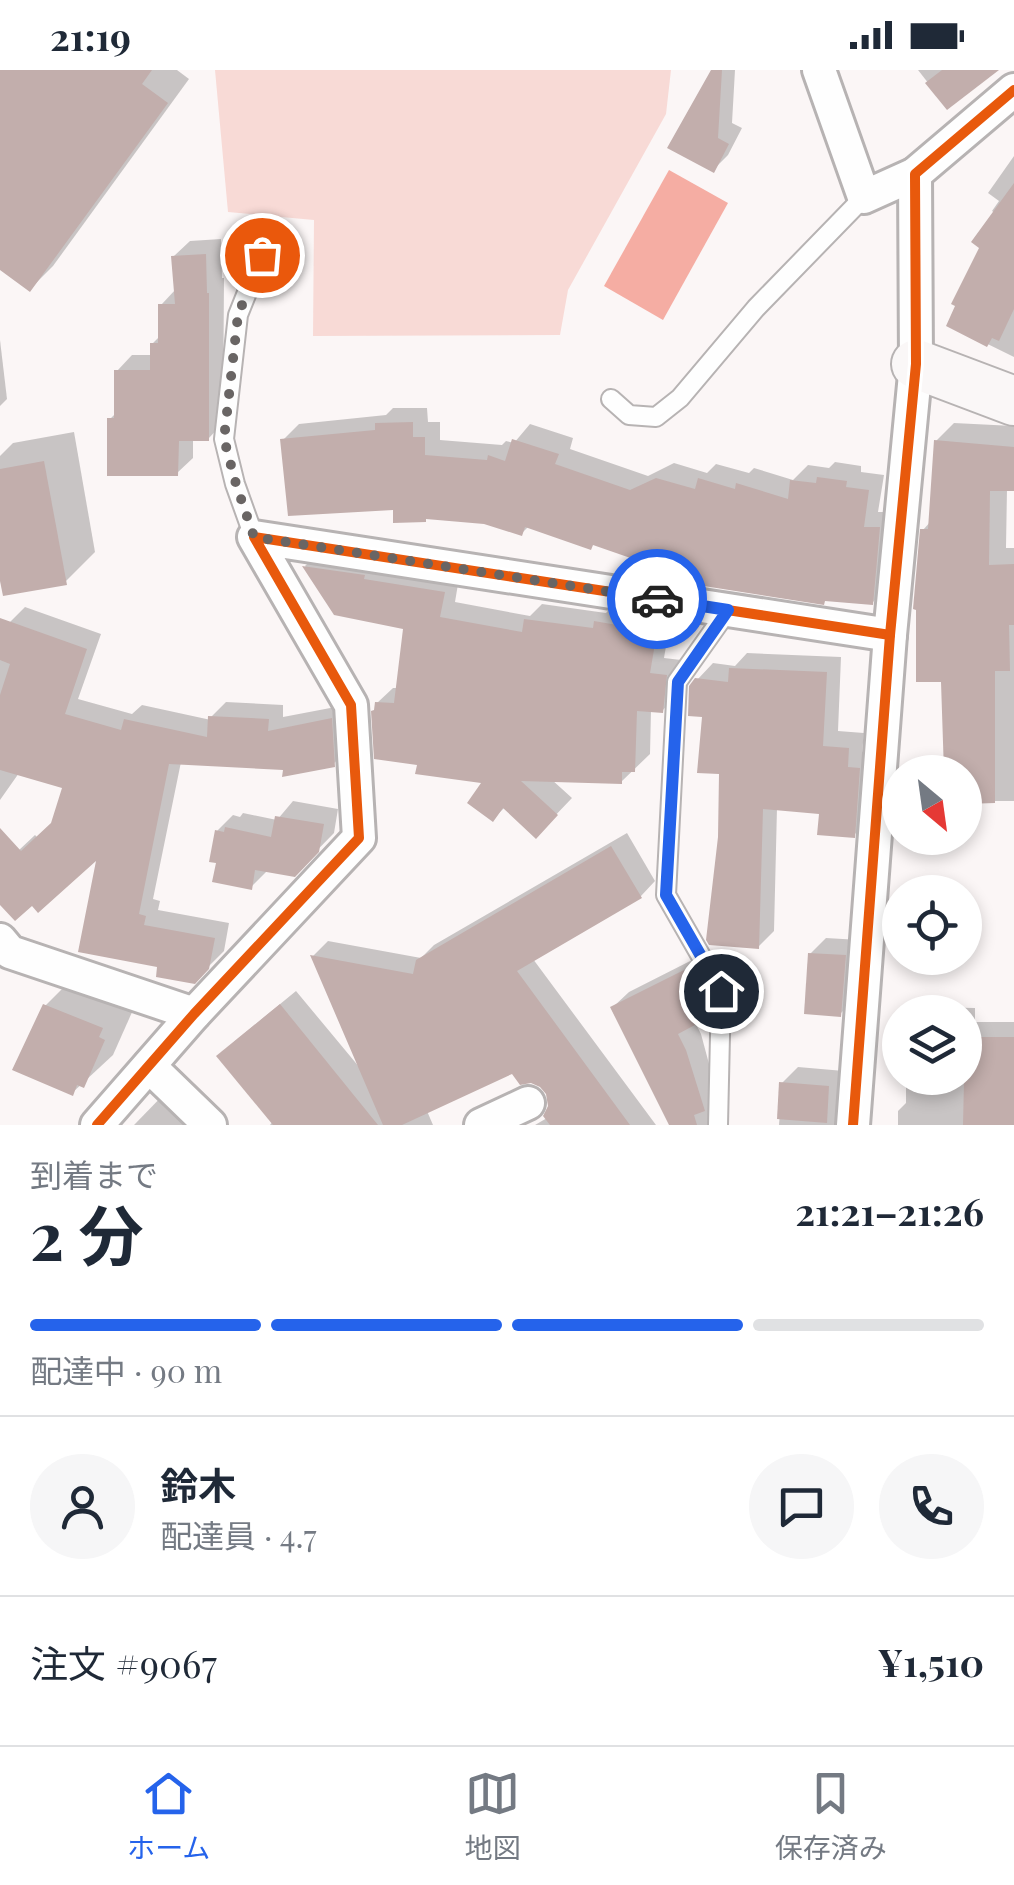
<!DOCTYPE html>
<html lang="ja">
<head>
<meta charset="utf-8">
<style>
	:root { --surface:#fff; --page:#f6f6f7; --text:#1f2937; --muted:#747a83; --line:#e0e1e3; --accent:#2563eb }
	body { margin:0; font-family:"Playfair Display","Noto Sans JP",serif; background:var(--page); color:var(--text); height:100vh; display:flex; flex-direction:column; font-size:38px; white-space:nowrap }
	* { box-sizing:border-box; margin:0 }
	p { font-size:32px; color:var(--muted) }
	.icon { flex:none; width:55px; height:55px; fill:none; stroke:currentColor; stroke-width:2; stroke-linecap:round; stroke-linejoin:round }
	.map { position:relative; height:1055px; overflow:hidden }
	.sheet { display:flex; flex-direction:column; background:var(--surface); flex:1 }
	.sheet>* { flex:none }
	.needle { width:65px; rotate:151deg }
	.tools { position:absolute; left:882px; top:685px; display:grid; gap:20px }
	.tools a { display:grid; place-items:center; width:100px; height:100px; border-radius:50%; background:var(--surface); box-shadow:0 5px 15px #0003; font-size:50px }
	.pin { position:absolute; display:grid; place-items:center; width:85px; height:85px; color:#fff; margin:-42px; border:5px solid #fff; border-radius:50%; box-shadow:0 2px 10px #0007 }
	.courier { position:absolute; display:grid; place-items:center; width:100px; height:100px; margin:-50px; border:8px solid #2563eb; border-radius:50%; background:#fff; color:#222; box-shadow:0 2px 12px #0007 }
	.overview em { font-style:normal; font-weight:700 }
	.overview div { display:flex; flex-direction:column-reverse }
	.overview { display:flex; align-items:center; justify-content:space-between; height:170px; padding:0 30px }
	h1 { font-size:65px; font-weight:700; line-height:75px }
	.bar { display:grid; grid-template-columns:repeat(4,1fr); gap:15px 10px; align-content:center; height:120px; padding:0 30px }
	.bar i { height:12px; border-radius:8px; background:var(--line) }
	.bar .on { background:var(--accent) }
	.bar p { grid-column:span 4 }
	.line { display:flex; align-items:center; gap:25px; padding:0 30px; border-top:2px solid var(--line) }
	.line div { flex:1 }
	.round { display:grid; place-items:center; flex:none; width:105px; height:105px; border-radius:52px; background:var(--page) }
	.status { display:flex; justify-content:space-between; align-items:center; height:70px; padding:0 50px; background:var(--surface); direction:ltr }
	.status svg { height:28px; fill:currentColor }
	.tab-bar { display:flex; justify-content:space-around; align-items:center; height:140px; border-top:2px solid var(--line); background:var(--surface); font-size:28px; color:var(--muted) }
	.tab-bar a { display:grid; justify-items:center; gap:5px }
	.tab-bar .on { color:var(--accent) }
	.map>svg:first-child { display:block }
	.green { fill:#f8dad6 }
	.water { fill:#f5ada3 }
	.shadow { fill:#0003 }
	.building { fill:#c2aeac }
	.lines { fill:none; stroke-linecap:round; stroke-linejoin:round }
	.lane-casing { stroke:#b7b3b3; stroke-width:22 }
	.street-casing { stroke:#b7b3b3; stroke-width:38 }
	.secondary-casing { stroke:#b7b3b3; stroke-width:52 }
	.lane { stroke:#fefefe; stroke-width:18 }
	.street { stroke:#fefefe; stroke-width:32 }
	.secondary { stroke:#faf7f7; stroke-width:48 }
	.cycleway-casing { stroke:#fff; stroke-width:16 }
	.cycleway { stroke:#e8590c; stroke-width:10 }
	.done { stroke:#696564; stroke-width:10; stroke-dasharray:0 18 }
	.route { stroke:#2563eb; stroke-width:12 }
</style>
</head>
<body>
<div class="status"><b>21:19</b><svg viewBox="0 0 49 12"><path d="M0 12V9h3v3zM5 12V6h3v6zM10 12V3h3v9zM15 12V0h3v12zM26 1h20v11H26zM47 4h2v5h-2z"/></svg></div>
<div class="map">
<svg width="1014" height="1055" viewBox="0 0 1014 1055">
	<rect width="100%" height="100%" fill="#fbf6f6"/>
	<polygon class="green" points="215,0 671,0 666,44 568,220 560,265 313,266 314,150 228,142"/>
	<polygon class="water" points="669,100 728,133 663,250 604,216"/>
	<g class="shadow">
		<polygon points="9,0 177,0 189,9 53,196 30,219 0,197 0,13"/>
		<polygon points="714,0 735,0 732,53 742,58 728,85 713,100"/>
		<polygon points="918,0 994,0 947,37"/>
		<polygon points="1014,86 1014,287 949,255 995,143 992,141 999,131 988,123"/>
		<polygon points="221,169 222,208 224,208 223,353 208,369 193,369 193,388 177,403 110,349 117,342 117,301 132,285 152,285 152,274 161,265 161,235 176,219 174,186 190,171"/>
		<polygon points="0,270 7,329 0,336"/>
		<polygon points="393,338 427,338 428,352 440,352 440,370 502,375 506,371 514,373 530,354 573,368 570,379 648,406 674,393 707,403 716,394 749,403 754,398 793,410 808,395 829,398 835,392 861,396 861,402 884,405 878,442 895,442 888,517 872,533 594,473 529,456 522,463 484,451 395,437 283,370 299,354 386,345"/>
		<polygon points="954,353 1014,356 1014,419 1007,419 1006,478 1014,478 1014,731 965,731 965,702 947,702 943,610 923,460 931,451 936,371"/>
		<polygon points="74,362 95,482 65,512 0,497 0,386 13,373"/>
		<polygon points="320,481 459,508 455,532 530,546 542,534 606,543 611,537 671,547 664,588 681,590 677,625 662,641 651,640 650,684 621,712 551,709 572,728 551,750 505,737 493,749 485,711 420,692 377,633 393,618 399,618 406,557 335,543 305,496"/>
		<polygon points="25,537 101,564 78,629 132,644 142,635 211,650 211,647 226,632 283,635 283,647 346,635 349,679 333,694 286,698 181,692 153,829 160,831 158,840 229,853 224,881 194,911 160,895 100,784 32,832 0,831 0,798 35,765 38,768 54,753 65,716 19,703 0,730 0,556 10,552"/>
		<polygon points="747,583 841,587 838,661 864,663 862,682 874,683 870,749 854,765 822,742 777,738 774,861 758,877 720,767 721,702 704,644 697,610 713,593 735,596"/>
		<polygon points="293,731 338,739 334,763 294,804 268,800 251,817 219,791 217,761 233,745 240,747 243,743 277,750"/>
		<polygon points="627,763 655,811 641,826 533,889 656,1055 535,1055 547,1048 550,1036 549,1024 542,1015 513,1001 427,1041 433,1055 270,1055 273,1051 220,986 235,971 296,921 360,998 313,886 328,871 421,888 434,875"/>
		<polygon points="826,868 860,870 856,928 840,944 810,884"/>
		<polygon points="700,886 722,930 706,946 695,952 701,964 723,1046 714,1055 672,1055 613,937 629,922"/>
		<polygon points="75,906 133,940 113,985 72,1023 45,936"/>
		<polygon points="923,937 975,938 975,952 1014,952 1014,1055 898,1055 898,1041 906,1033 906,1008 965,1008 965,942 918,942"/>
		<polygon points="798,997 844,1001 841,1055 779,1055 782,1013"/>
		<polygon points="170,1018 211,1055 134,1055"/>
	</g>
	<g class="building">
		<polygon points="0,0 152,0 142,14 168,33 30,222 0,200"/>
		<polygon points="711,0 722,0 718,68 729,74 714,103 667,78"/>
		<polygon points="942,0 999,0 947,40 925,13"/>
		<polygon points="1014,113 1014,239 999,271 992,268 987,277 946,256 955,236 951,234 979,178 971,172"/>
		<polygon points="206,184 207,223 209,223 209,371 179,371 178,406 107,406 107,348 114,348 114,300 150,300 150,273 158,273 158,234 175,234 171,186"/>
		<polygon points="413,352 413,367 425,367 425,385 487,390 488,385 505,391 512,369 559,384 555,394 630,420 656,408 695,419 698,408 735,419 736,413 788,429 790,410 816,413 817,407 847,411 846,417 869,420 864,457 880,457 873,535 825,531 824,535 672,511 662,508 665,500 593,475 591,480 525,457 522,466 484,454 426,449 426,452 393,453 393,440 288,446 280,369 375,360 375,353"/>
		<polygon points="934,370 1014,377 1014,421 990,421 989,495 1014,494 1014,555 1009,555 1010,601 995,601 995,733 965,734 965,702 944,702 941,612 916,612 916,540 913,539 920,459 928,459"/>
		<polygon points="44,391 67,515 3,526 0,511 0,399"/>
		<polygon points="302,496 365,505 364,509 445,522 440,547 522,562 524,549 593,558 594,551 657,562 650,603 667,605 663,643 637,641 635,702 622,702 622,714 521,711 558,745 536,769 503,738 493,752 467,733 481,713 415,704 417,695 374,689 371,641 374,640 375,632 394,633 403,559 334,545"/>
		<polygon points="0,548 87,579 65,644 121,660 124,649 207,667 208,646 269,649 268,661 332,648 335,697 282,707 283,700 169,694 139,844 146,846 144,855 215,868 209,899 195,914 156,907 157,897 78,882 96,791 38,843 32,836 15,851 0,835 0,758 21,781 51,753 62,718 0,700 0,625 10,594 0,590"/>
		<polygon points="729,598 827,602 823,676 849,678 848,697 860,698 855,768 817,765 819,744 763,739 759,879 709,875 706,870 718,767 719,704 697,703 702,647 688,646 689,616 695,608 728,612"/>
		<polygon points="275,746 324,754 319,782 295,807 255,800 252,820 212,812 216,793 209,792 215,760 224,762 225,757 271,767"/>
		<polygon points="611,776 642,828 517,901 630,1055 550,1055 543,1046 548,1036 546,1024 540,1017 531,1013 520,1015 512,1004 402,1055 383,1055 310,885 413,904 416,890"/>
		<polygon points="808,883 846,885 841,947 804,944"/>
		<polygon points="684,900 708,948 678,964 686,980 705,1041 694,1045 697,1055 669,1055 610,937"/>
		<polygon points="43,934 103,958 99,967 105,970 84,1018 77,1015 73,1026 12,1000"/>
		<polygon points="280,934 378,1055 273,1055 216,986"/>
		<polygon points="965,967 1014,967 1014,1055 963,1055"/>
		<polygon points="779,1012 829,1016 827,1053 777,1049"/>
	</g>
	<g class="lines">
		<defs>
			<g id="lane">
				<polyline points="611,329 629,345 656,347 680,328 756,238 864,127"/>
				<polyline points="254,467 235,414 224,369 238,245 262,185"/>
				<polyline points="718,1055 721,921 666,825 677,612 728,540"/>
			</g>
			<g id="street">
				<polyline points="819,0 864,127 915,104"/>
				<polyline points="0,870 10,882 194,944"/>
				<polyline points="149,996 210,1055"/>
				<polyline points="97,1055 194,944 359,768 351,635 254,467 890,565"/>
				<polyline points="481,1055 528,1033"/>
				<polyline points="853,1055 890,565 916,294 915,104 1014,20"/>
			</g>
			<polyline id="secondary" points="916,294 1014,331"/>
		</defs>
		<use href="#lane" class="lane-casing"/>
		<use href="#street" class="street-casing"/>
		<use href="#secondary" class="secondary-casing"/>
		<use href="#lane" class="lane"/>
		<use href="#street" class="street"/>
		<use href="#secondary" class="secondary"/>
		<defs>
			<g id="cycleway">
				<polyline points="97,1055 194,944 359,768 351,635 254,467 890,565"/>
				<polyline points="853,1055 890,565 916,294 915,104 1014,20"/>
			</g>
		</defs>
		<use href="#cycleway" class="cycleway-casing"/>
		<use href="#cycleway" class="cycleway"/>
	</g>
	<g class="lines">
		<polyline class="done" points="262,185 238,245 224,369 236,414 254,467 657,529"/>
		<polyline class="route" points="657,529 728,540 678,612 666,825 721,921"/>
	</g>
</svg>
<div class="tools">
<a><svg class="needle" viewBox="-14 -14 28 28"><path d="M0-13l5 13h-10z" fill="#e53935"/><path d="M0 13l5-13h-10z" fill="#747a83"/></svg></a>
<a><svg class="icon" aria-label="locate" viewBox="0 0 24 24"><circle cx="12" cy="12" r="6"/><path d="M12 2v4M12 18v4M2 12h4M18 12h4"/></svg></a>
<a><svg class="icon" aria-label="layers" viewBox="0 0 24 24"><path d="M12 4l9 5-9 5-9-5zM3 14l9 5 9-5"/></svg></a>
</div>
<div class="pin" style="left:262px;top:185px;background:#ea580c"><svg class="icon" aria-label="bag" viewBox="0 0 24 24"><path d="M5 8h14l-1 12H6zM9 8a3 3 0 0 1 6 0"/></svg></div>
<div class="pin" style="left:721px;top:921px;background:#1f2937"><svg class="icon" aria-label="home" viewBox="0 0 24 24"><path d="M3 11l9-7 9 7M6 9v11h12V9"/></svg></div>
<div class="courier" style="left:657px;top:529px"><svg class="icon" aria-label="car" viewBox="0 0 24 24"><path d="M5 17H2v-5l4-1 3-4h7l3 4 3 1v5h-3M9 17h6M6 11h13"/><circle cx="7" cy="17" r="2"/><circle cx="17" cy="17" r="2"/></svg></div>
</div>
<section class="sheet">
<div class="overview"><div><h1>2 分</h1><p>到着まで</p></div><em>21:21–21:26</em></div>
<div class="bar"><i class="on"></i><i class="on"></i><i class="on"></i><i></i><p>配達中 · 90 m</p></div>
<div class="line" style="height:180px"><a class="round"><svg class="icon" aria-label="person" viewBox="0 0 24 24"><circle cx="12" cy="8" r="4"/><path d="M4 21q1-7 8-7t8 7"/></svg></a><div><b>鈴木</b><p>配達員 · 4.7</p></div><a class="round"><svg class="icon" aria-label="chat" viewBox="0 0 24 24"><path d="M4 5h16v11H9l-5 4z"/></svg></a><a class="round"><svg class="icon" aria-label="phone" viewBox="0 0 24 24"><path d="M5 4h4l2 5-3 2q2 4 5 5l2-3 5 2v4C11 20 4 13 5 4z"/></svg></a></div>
<div class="line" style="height:130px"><div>注文 #9067</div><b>¥1,510</b></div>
</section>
<nav class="tab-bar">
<a class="on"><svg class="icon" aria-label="home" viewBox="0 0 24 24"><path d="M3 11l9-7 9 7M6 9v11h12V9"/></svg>ホーム</a>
<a><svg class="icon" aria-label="map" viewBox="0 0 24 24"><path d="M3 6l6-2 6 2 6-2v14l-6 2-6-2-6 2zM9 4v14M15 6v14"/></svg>地図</a>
<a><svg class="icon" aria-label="saved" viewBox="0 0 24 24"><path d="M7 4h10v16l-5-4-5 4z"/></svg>保存済み</a>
</nav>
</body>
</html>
